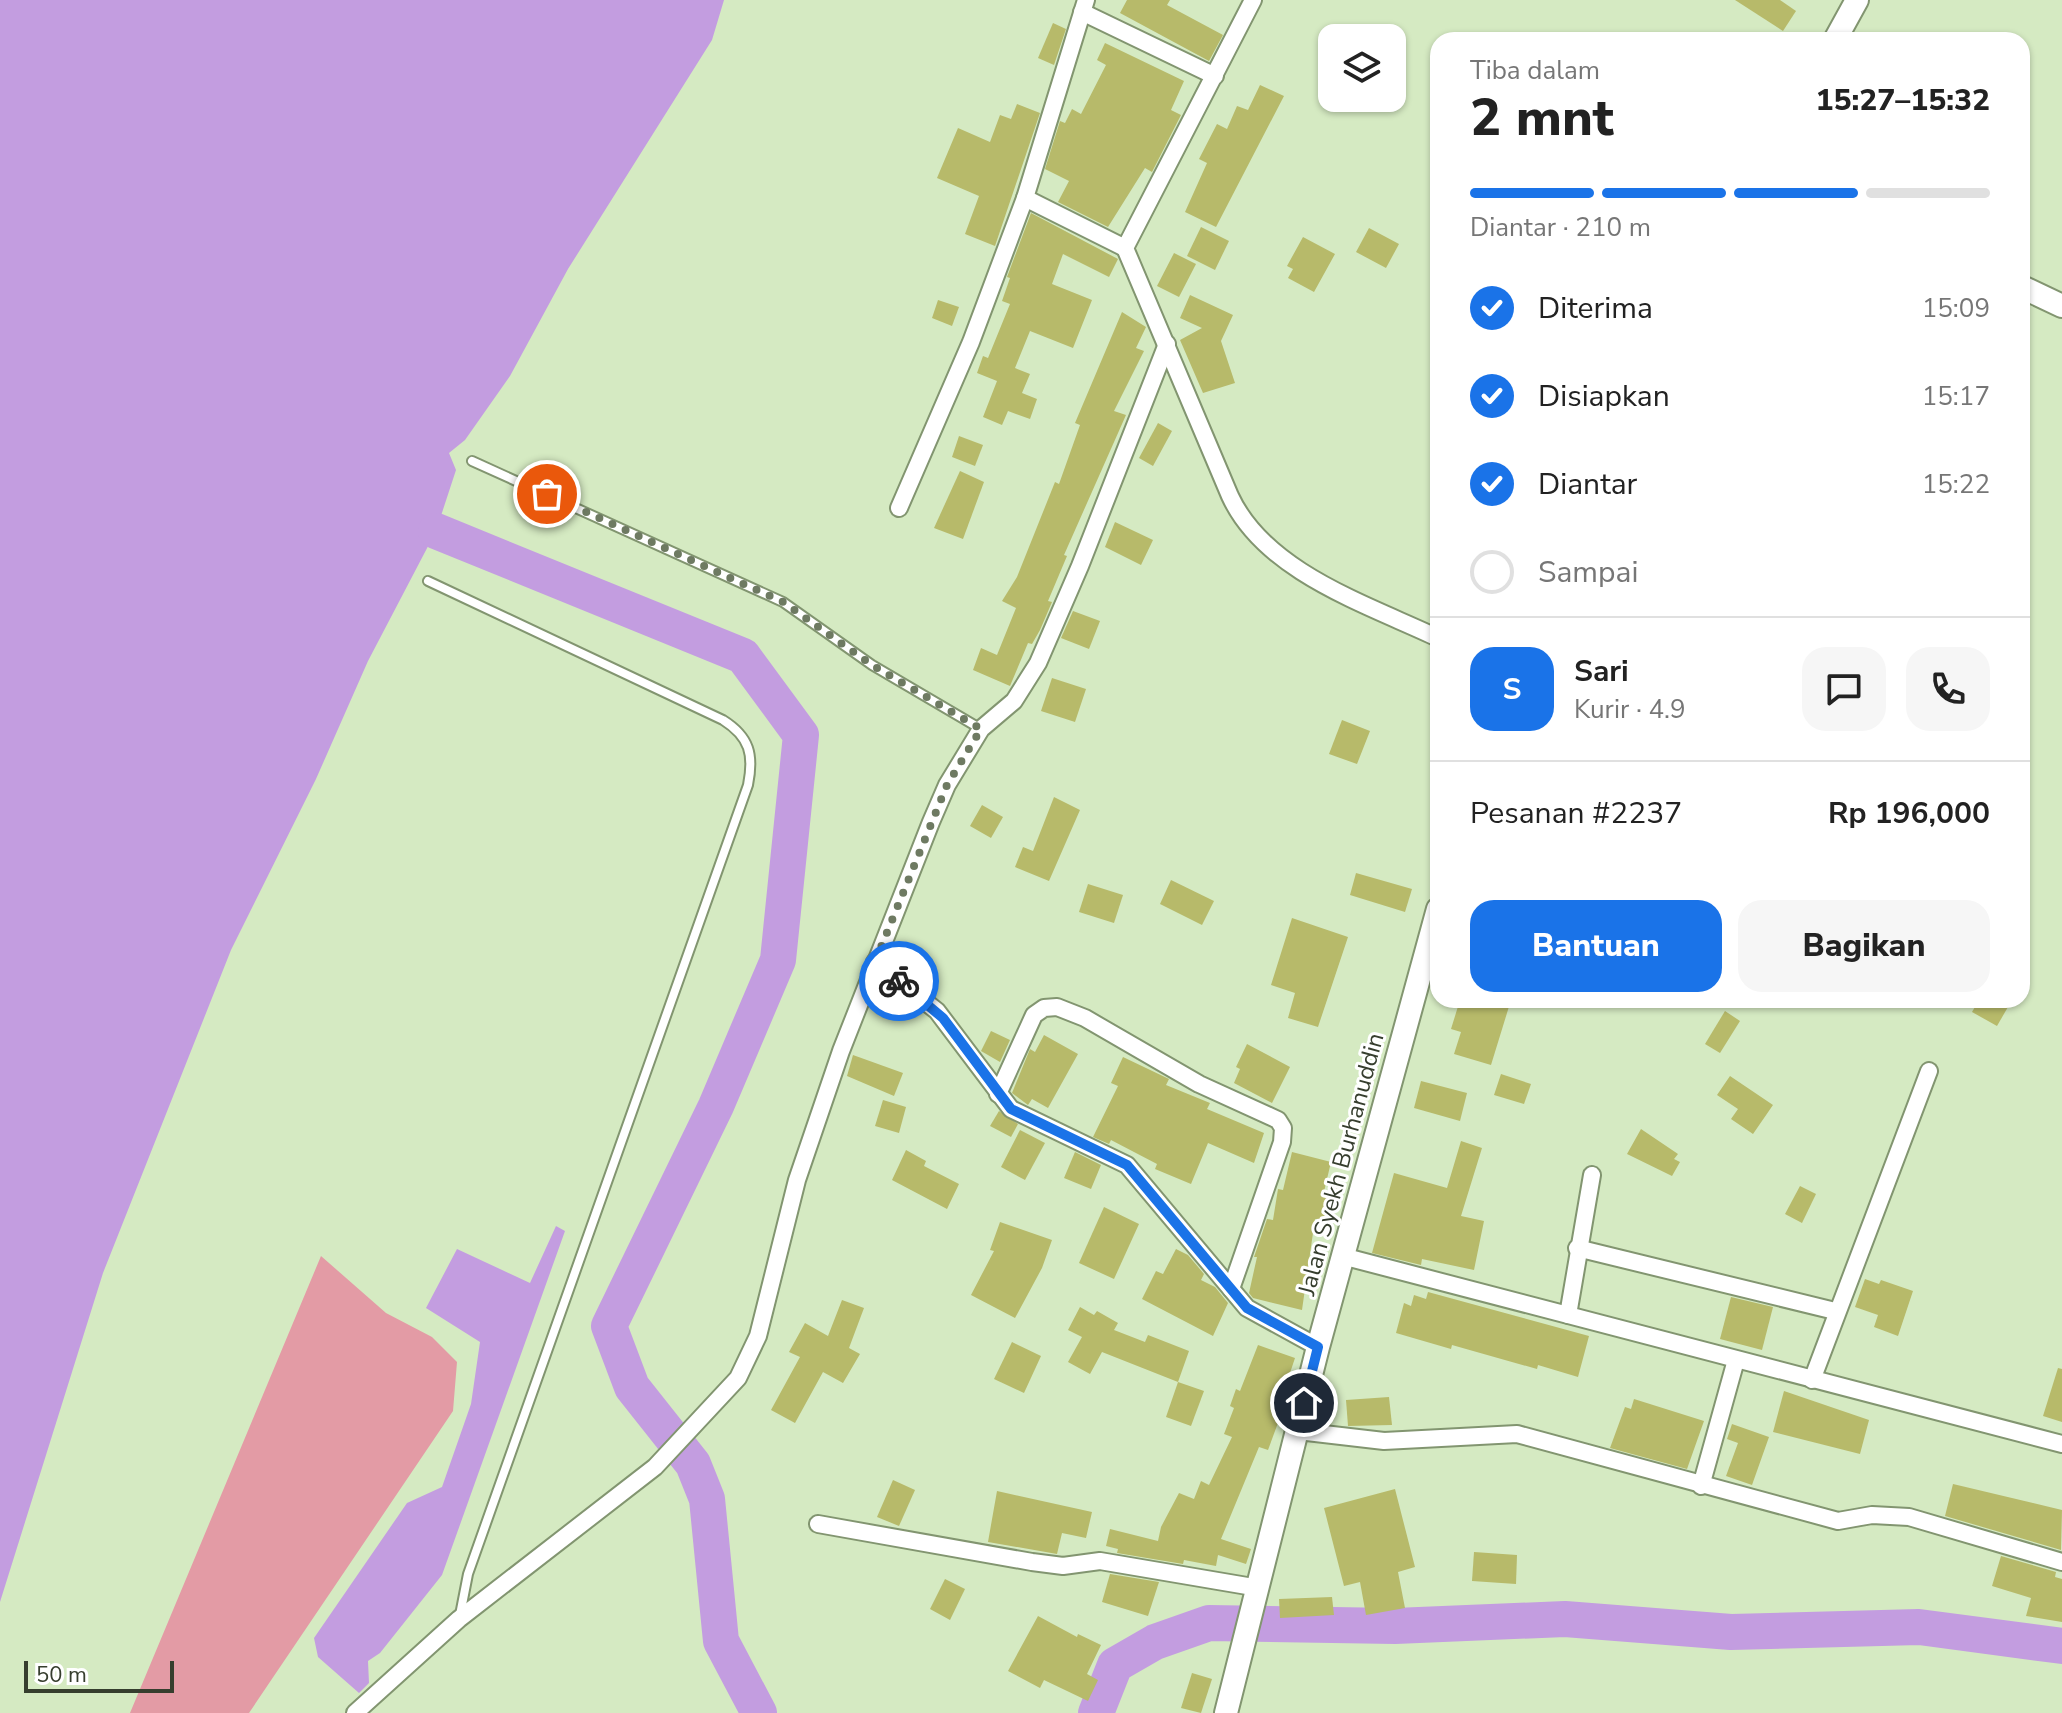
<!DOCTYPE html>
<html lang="id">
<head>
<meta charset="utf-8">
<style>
	:root { --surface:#fff; --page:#f6f6f6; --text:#222; --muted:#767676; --line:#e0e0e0; --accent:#1a73e8 }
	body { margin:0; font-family:"Nunito Sans",sans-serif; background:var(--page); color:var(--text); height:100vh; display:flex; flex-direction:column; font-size:30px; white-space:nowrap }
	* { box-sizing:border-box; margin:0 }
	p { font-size:26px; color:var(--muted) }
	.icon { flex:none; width:44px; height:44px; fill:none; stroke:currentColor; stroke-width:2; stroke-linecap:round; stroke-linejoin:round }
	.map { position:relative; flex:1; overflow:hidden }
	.details { position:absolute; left:1430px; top:32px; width:600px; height:976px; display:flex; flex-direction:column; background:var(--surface); border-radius:24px; box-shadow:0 2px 6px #0004 }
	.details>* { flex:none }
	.fabs { position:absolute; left:1318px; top:24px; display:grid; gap:16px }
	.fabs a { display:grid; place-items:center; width:88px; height:88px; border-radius:16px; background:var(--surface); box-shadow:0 2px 6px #0004; font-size:40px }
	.scale { position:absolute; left:24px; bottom:20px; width:150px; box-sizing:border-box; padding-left:8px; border:4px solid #363e2e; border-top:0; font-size:22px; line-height:28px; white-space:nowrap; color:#363e2e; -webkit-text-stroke:6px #fff; paint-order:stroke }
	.pin { position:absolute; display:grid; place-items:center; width:68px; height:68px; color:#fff; margin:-34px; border:4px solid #fff; border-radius:50%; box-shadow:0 2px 8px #0007 }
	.courier { position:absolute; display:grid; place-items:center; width:80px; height:80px; margin:-40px; border:6px solid #1a73e8; border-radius:50%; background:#fff; color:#222; box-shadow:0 2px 10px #0007 }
	.headline em { font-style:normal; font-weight:800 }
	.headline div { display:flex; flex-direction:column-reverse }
	.headline { display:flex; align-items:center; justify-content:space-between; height:136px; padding:0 40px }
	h1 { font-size:52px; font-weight:800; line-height:60px }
	.bar { display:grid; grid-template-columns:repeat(4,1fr); gap:12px 8px; align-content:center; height:96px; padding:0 40px }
	.bar i { height:10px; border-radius:6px; background:var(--line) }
	.bar .active { background:var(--accent) }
	.bar p { grid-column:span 4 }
	.line { display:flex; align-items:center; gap:20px; padding:0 40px; border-top:2px solid var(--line) }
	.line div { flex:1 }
	.round { display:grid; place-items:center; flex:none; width:84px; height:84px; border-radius:24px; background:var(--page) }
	ol { padding:0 40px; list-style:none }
	li { display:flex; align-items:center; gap:24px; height:88px }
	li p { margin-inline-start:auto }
	li .icon { padding:8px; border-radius:50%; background:var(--accent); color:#fff; stroke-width:4 }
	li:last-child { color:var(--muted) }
	li i { width:44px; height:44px; border:4px solid var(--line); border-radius:50% }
	.button { display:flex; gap:16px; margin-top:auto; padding:16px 40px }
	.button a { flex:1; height:92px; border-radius:24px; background:var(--accent); color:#fff; font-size:32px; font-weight:800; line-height:92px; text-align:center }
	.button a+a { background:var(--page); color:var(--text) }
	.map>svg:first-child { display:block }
	.green { fill:#e39ba5 }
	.water { fill:#c39de0 }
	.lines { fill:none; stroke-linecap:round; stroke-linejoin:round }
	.river { stroke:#c39de0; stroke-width:36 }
	.building { fill:#b7ba6a }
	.lane-casing { stroke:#829570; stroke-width:12 }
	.street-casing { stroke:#829570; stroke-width:20 }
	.secondary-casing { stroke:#829570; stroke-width:26 }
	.lane { stroke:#fff; stroke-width:8 }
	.street { stroke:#fff; stroke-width:16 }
	.secondary { stroke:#fff; stroke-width:22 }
	.done { stroke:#6e7a62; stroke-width:8; stroke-dasharray:0 14.4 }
	.route { stroke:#1a73e8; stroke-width:10 }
	.labels { text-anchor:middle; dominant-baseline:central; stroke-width:6; stroke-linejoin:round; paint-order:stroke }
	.street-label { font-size:24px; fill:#363e2e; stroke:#fff }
</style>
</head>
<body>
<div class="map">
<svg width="2062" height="1713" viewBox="0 0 2062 1713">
	<rect width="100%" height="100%" fill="#d5eac2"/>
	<polygon class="green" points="321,1256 386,1313 432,1337 457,1362 453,1411 249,1713 130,1713"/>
	<g class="water">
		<polygon points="0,0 724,0 712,40 568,269 510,376 465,440 449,453 456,470 436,531 368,661 316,779 231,950 103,1273 0,1602"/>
		<polygon points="556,1226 565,1231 442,1575 380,1653 368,1661 369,1683 359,1693 318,1657 314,1638 407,1503 442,1487 471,1404 480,1342 426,1308 457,1249 530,1283"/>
	</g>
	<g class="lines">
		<g class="river">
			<polyline points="436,531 743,656 801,735 778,960 716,1106 609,1326 632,1387 693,1464 707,1499 721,1641 759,1713"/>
			<polyline points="1096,1713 1115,1665 1155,1642 1209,1623 1395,1626 1565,1619 1731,1632 1919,1627 2062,1646"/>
		</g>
	</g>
	<g class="building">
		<polygon points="1127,0 1170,0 1167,5 1223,35 1209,61 1120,13"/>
		<polygon points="1735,0 1780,0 1796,11 1783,31"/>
		<polygon points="1053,23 1066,29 1054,65 1038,58"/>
		<polygon points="1105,43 1184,81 1171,110 1181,115 1152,172 1145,168 1108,227 1058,202 1069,181 1045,169 1060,121 1065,123 1072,109 1081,114 1106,65 1097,60"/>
		<polygon points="1260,85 1284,96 1216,227 1185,212 1207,163 1199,159 1217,124 1227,129 1237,106 1248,110"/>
		<polygon points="1017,104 1040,113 995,246 965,234 979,196 937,178 958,128 990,142 1000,115 1011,119"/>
		<polygon points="1031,213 1118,259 1109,277 1063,254 1052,284 1092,300 1073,348 1030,331 1015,368 1030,374 1022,393 1037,399 1030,419 1008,411 1002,425 983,417 997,381 977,373 983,356 988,358 1010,304 1002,301 1010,278 1007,277"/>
		<polygon points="1201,227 1229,241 1215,270 1187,256"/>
		<polygon points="1369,228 1399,244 1386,268 1356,252"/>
		<polygon points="1303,237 1335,254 1314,292 1288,278 1293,269 1287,266"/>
		<polygon points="1174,253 1196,264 1179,297 1157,286"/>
		<polygon points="1190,295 1233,315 1221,341 1235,383 1203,393 1180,340 1202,328 1180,318"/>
		<polygon points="938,300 959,307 952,326 932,318"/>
		<polygon points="1122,312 1146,327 1136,348 1144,351 1114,411 1126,415 1064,555 1067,556 1048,601 1052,602 1040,630 1032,644 1028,643 1010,686 973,670 981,648 997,655 1016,608 1002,601 1017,577 1055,482 1059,484 1080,425 1075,423"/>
		<polygon points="1158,423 1172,431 1153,466 1139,458"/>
		<polygon points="959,436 983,445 975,466 952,457"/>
		<polygon points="960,471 984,482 963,539 934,528"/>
		<polygon points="1115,522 1153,540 1141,565 1105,547"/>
		<polygon points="1073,611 1100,621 1089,649 1061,638"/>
		<polygon points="1052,678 1086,689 1075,722 1041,711"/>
		<polygon points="1342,720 1370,731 1357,764 1329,754"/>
		<polygon points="1054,797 1080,810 1049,881 1015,867 1023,847 1033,851"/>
		<polygon points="982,805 1003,817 991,838 970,826"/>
		<polygon points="1356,873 1412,889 1405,912 1350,895"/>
		<polygon points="1171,880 1214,901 1202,925 1160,904"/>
		<polygon points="1088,884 1123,895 1114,923 1079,912"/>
		<polygon points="1292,918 1348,937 1318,1027 1288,1018 1295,993 1271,985"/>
		<polygon points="1460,1000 1511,1000 1491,1065 1454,1054 1461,1032 1451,1029"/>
		<polygon points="1979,1000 2012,1000 1997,1026 1972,1012"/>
		<polygon points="1725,1011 1740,1021 1720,1053 1705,1044"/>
		<polygon points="991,1031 1010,1040 1000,1062 981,1051"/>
		<polygon points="1044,1035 1078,1054 1048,1108 1032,1099 1028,1105 1012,1093 1030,1049 1035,1052"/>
		<polygon points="1247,1044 1290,1067 1272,1103 1234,1083 1240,1069 1236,1067"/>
		<polygon points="853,1055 903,1073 894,1096 847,1076"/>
		<polygon points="1123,1057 1169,1079 1166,1085 1210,1103 1207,1109 1264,1133 1254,1163 1208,1143 1191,1184 1155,1169 1157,1164 1111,1140 1109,1144 1093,1137 1118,1086 1111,1083"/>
		<polygon points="1501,1074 1531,1084 1524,1104 1494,1095"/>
		<polygon points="1730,1076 1773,1105 1753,1134 1731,1119 1738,1109 1717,1095"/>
		<polygon points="1421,1081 1467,1093 1460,1121 1414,1108"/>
		<polygon points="883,1100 906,1107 899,1133 875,1126"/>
		<polygon points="999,1111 1018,1124 1011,1137 990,1126"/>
		<polygon points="1641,1129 1678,1154 1674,1159 1680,1162 1672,1176 1627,1154"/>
		<polygon points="1020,1130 1045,1143 1025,1180 1001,1167"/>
		<polygon points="1461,1141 1482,1148 1461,1216 1484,1221 1474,1270 1422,1259 1421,1265 1372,1253 1394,1173 1447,1188"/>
		<polygon points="906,1150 926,1161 924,1166 959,1184 947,1209 892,1180"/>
		<polygon points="1075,1152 1101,1165 1091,1189 1064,1178"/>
		<polygon points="1292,1152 1331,1162 1323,1196 1330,1197 1326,1221 1315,1219 1302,1310 1253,1298 1249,1293 1257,1257 1254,1257 1267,1219 1273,1220 1278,1189 1283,1190"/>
		<polygon points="1800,1186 1816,1194 1802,1223 1785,1214"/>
		<polygon points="1104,1207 1139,1224 1114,1279 1079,1263"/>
		<polygon points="1000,1222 1052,1240 1042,1268 1015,1318 971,1295 994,1251 990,1250"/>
		<polygon points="1176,1249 1188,1255 1204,1274 1201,1280 1215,1287 1228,1303 1213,1336 1142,1299 1156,1271 1163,1274"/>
		<polygon points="1865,1279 1879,1284 1881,1280 1913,1291 1898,1336 1874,1327 1878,1315 1855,1307"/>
		<polygon points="1428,1292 1589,1336 1578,1377 1538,1365 1537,1369 1452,1345 1451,1349 1396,1333 1404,1303 1411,1306 1414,1295 1426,1299"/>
		<polygon points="1731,1297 1773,1307 1762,1350 1720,1339"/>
		<polygon points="842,1300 864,1308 849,1348 860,1354 843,1383 823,1372 795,1423 771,1410 800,1357 789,1352 805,1323 828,1336"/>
		<polygon points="1080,1307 1094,1315 1097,1311 1118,1323 1114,1330 1145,1342 1148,1335 1189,1351 1178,1382 1102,1352 1090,1374 1068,1362 1082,1337 1068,1330"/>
		<polygon points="1012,1342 1041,1356 1024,1393 994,1379"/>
		<polygon points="1258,1345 1295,1358 1287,1382 1292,1385 1268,1450 1259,1447 1221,1539 1251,1549 1246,1564 1218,1555 1216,1566 1184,1560 1183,1564 1117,1553 1118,1549 1106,1546 1110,1529 1158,1541 1161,1527 1179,1493 1194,1499 1201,1481 1209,1485 1232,1437 1224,1434 1234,1408 1230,1406 1236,1389 1240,1391"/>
		<polygon points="2058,1368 2062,1369 2062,1422 2043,1416"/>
		<polygon points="1178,1382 1204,1391 1191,1426 1166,1417"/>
		<polygon points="1784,1391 1869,1420 1860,1454 1773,1432"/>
		<polygon points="1389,1397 1392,1425 1348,1426 1346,1400"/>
		<polygon points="1634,1399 1704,1421 1687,1469 1610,1448 1625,1407 1631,1409"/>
		<polygon points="1732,1424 1769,1437 1752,1485 1726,1476 1738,1443 1727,1439"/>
		<polygon points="893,1480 915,1490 899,1526 877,1517"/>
		<polygon points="1953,1484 2062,1510 2061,1550 1945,1516"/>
		<polygon points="1395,1489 1415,1567 1398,1572 1405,1608 1366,1615 1360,1582 1344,1586 1324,1508"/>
		<polygon points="997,1491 1092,1512 1086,1538 1062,1533 1057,1554 988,1542"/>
		<polygon points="1474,1552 1517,1555 1516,1584 1472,1581"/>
		<polygon points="2001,1556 2056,1572 2055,1577 2062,1579 2062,1622 2026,1616 2031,1598 1992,1586"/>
		<polygon points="1110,1574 1159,1582 1148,1616 1102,1602"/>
		<polygon points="945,1579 965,1589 950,1620 930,1609"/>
		<polygon points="1332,1597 1334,1615 1280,1618 1279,1599"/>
		<polygon points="1038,1616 1077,1637 1078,1634 1101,1645 1087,1674 1098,1680 1088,1701 1044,1680 1040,1688 1008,1671"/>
		<polygon points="1192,1673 1212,1679 1201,1713 1181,1708"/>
	</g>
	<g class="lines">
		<defs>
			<g id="lane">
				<polyline points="472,461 783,602 872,665 981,729"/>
				<path d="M428,581L723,720C750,737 754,755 748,785L468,1574L460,1615"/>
			</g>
			<g id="street">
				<path d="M1253,0L1125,248L1230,496C1265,572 1366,604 1438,638"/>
				<polyline points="1082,12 1215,76"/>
				<polyline points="1025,198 1125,248"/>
				<polyline points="899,508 971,342 1025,198 1086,0"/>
				<polyline points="875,962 937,1011 1011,1109 1127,1165 1247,1308 1318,1347"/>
				<polyline points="998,1094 1034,1015 1044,1008 1057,1007 1085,1018 1199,1084 1278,1120 1283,1128 1282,1142 1231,1289"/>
				<polyline points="1577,1248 1835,1311"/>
				<polyline points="1342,1256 2062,1444"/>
				<polyline points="1568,1315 1592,1175"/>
				<polyline points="1812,1380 1929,1071"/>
				<polyline points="1298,1431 1384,1441 1517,1434 1838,1521 1872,1515 1909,1517 2062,1562"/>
				<polyline points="1701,1486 1736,1360"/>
				<polyline points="818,1524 1032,1562 1063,1566 1100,1561 1259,1588"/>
				<polyline points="355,1713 459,1619 655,1467 738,1378 758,1336 797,1180 841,1051 931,822 947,785 981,729 1014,701 1038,663 1080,566 1167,344"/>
			</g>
			<g id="secondary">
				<polyline points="1835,40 1857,0"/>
				<polyline points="2022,287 2062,306"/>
				<polyline points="1226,1713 1318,1347 1438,909"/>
			</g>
		</defs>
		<use href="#lane" class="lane-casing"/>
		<use href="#street" class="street-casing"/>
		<use href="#secondary" class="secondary-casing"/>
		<use href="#lane" class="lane"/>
		<use href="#street" class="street"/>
		<use href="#secondary" class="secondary"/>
	</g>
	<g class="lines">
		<polyline class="done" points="547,494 783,602 872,665 981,729 947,785 875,962 899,981"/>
		<polyline class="route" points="899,981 943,1018 1011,1109 1127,1165 1247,1308 1318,1347 1304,1403"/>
	</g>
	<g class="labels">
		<g class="street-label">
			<text transform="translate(1341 1164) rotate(-75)">Jalan Syekh Burhanuddin</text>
		</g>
	</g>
</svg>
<div class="fabs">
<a><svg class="icon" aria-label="layers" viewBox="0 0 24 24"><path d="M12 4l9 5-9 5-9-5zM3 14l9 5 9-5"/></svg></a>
</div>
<div class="scale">50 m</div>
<div class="pin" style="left:547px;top:494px;background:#ea580c"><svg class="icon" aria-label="bag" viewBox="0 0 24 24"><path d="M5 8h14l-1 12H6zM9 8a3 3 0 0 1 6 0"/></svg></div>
<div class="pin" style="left:1304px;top:1403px;background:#1f2937"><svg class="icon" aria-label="home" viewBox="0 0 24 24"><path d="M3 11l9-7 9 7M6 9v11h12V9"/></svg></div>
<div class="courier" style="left:899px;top:981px"><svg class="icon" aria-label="bike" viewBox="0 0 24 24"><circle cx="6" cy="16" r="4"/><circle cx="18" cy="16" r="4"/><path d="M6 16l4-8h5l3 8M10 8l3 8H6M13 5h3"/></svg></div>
<section class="details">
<div class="headline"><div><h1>2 mnt</h1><p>Tiba dalam</p></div><em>15:27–15:32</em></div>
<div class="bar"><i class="active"></i><i class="active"></i><i class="active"></i><i></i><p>Diantar · 210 m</p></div>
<ol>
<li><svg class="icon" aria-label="check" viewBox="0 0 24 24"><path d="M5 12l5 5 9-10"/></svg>Diterima<p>15:09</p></li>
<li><svg class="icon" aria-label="check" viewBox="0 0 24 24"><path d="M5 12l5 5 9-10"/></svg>Disiapkan<p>15:17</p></li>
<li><svg class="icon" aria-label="check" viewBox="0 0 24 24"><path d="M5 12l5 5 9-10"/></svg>Diantar<p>15:22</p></li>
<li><i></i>Sampai</li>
</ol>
<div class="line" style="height:144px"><b class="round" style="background:var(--accent);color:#fff">S</b><div><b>Sari</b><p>Kurir · 4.9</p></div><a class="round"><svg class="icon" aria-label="chat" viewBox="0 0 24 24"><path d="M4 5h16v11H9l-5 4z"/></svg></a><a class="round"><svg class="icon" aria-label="phone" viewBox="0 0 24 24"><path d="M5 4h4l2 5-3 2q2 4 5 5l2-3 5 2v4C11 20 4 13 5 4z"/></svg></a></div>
<div class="line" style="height:104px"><div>Pesanan #2237</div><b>Rp 196,000</b></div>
<div class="button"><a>Bantuan</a><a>Bagikan</a></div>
</section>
</div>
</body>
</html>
